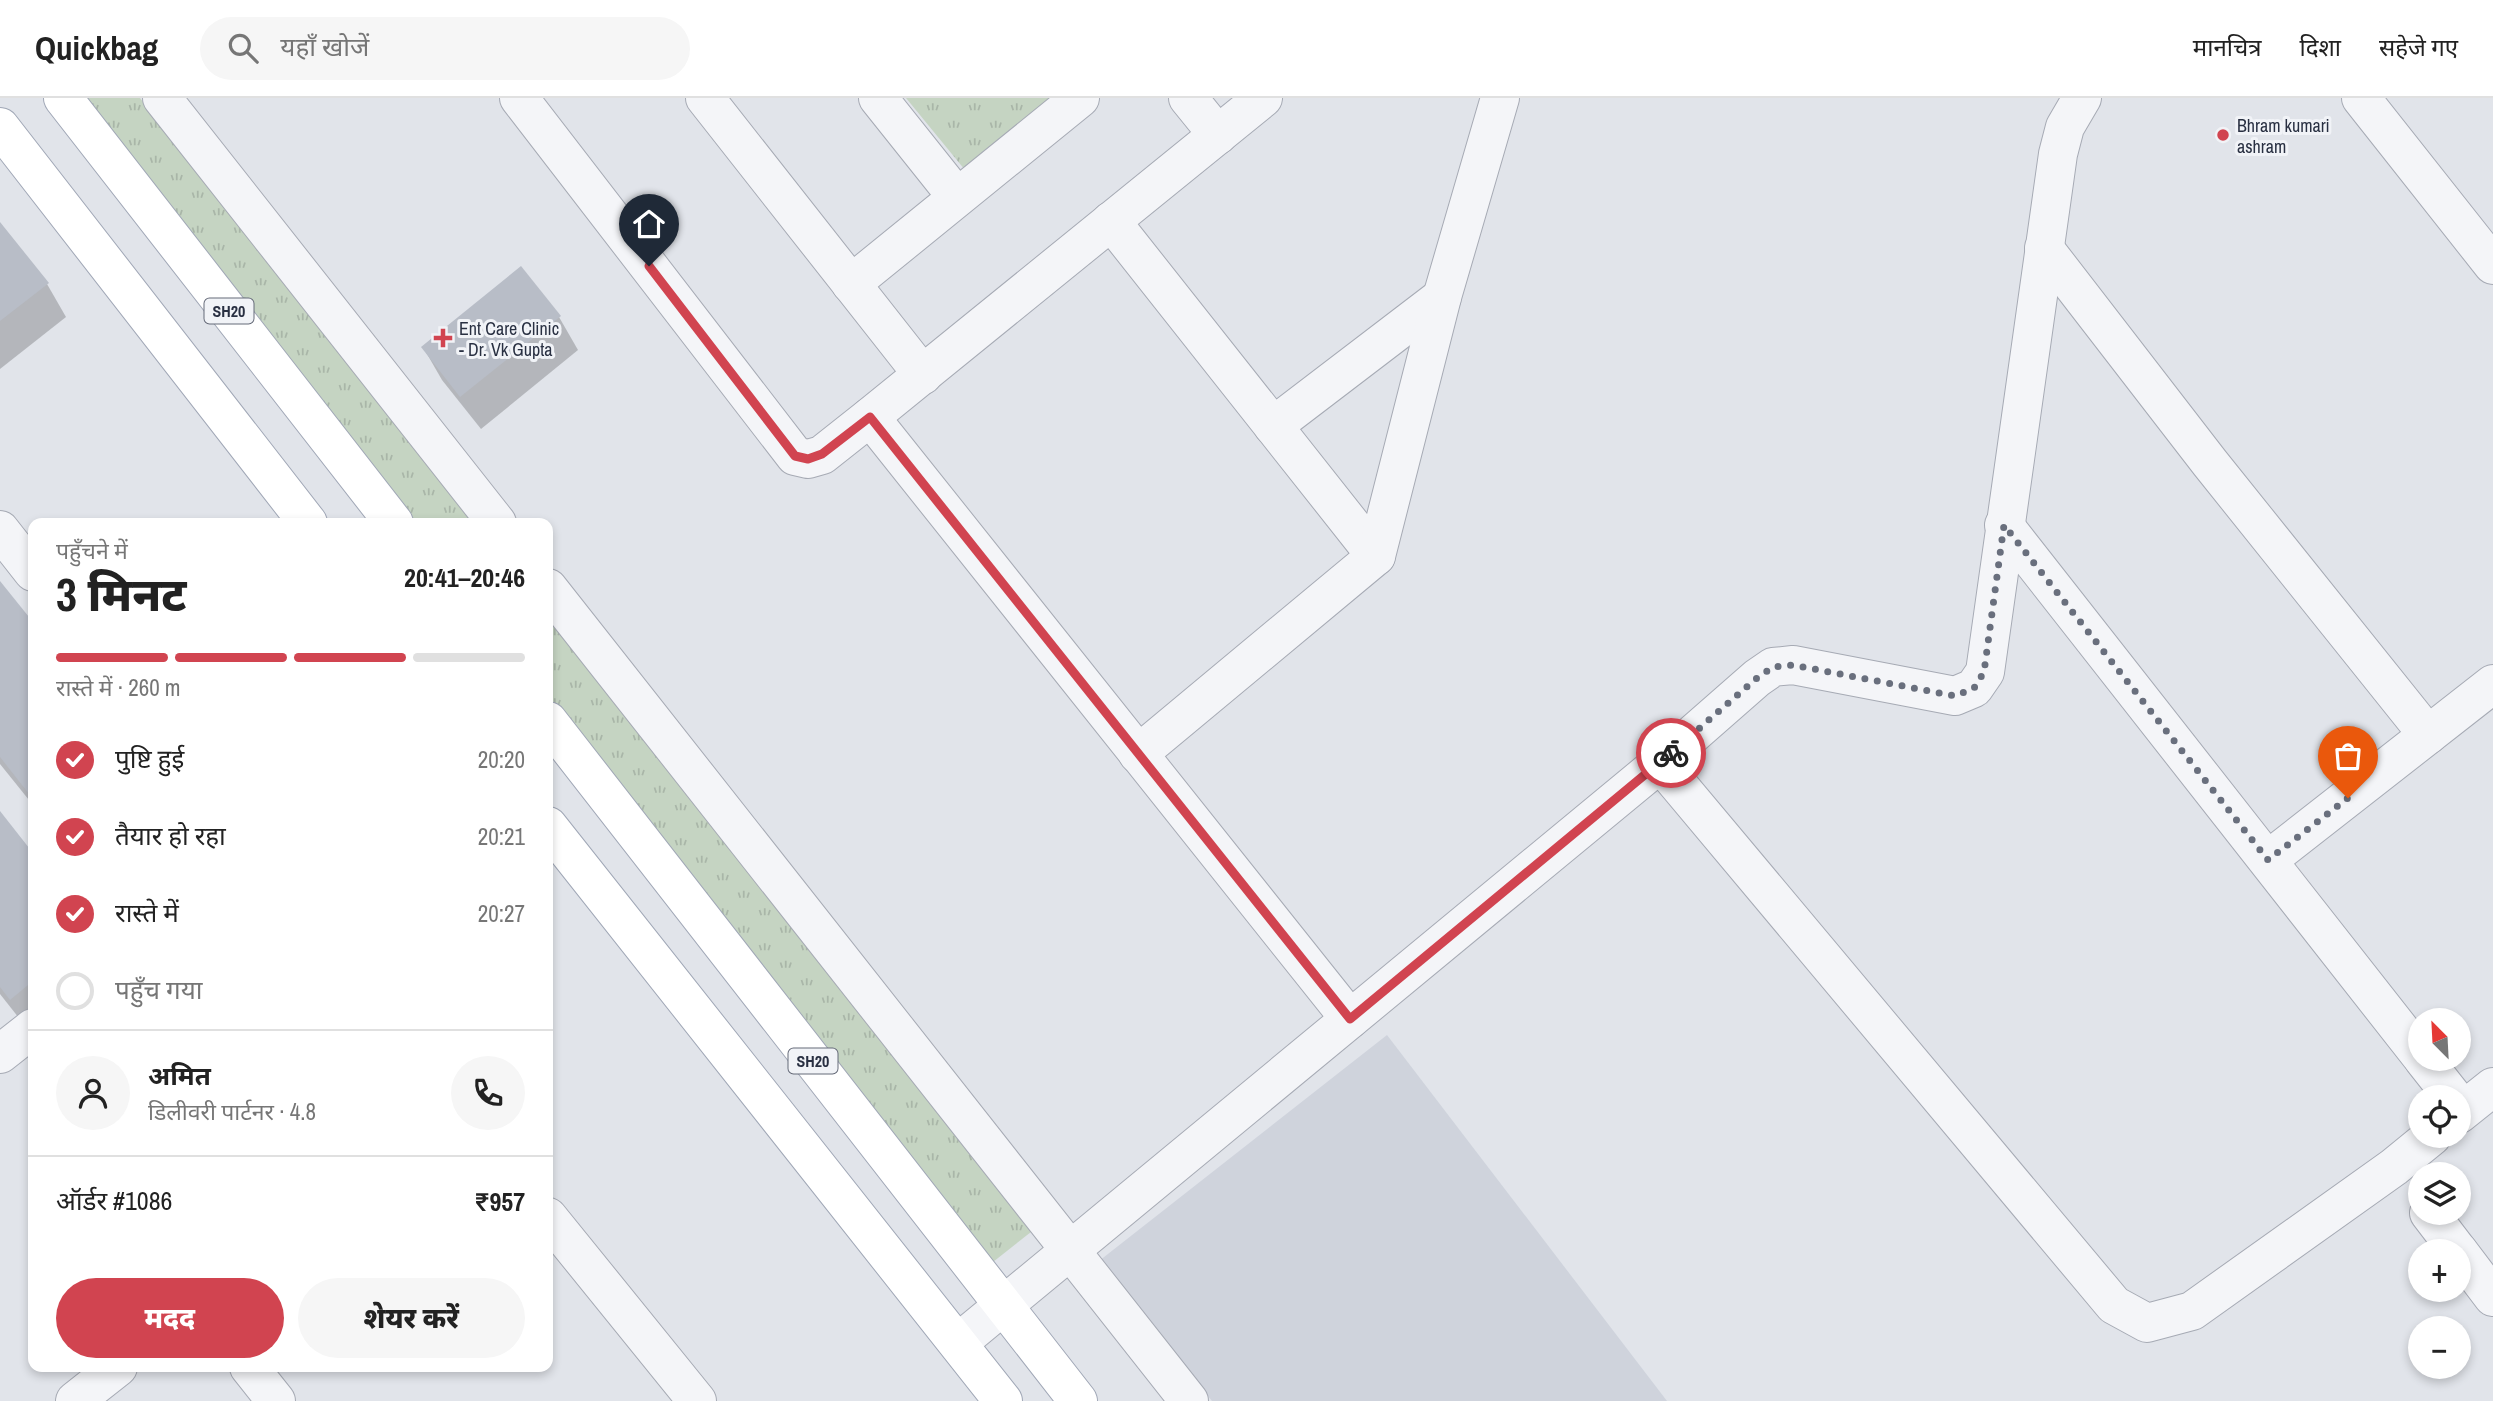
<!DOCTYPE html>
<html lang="hi">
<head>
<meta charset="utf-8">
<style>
	:root { --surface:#fff; --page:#f6f6f6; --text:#222; --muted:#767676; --line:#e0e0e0; --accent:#d14450 }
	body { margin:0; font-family:"Archivo Narrow","Noto Sans Devanagari",sans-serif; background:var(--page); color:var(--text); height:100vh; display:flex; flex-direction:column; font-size:26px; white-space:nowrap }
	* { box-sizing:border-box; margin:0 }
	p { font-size:23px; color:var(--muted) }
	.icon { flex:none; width:38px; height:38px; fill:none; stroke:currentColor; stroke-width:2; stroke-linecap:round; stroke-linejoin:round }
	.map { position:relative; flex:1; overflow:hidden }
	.panel { position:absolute; left:28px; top:420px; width:525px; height:854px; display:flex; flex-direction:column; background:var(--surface); border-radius:14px; box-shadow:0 4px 10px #0003 }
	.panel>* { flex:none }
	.needle { width:46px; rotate:336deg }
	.tools { position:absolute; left:2408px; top:910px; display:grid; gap:14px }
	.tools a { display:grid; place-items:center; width:63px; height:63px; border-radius:50%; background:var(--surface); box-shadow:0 4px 10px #0003; font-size:35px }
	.pin { position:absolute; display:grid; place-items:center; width:60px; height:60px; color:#fff; margin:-72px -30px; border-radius:50% 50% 50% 0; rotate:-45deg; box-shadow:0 0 7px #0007 }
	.pin .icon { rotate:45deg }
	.courier { position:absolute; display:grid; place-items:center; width:70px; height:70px; margin:-35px; border:5px solid #d14450; border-radius:50%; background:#fff; color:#222; box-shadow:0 2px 9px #0007 }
	.headline em { font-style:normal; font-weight:800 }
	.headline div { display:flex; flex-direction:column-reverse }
	.headline { display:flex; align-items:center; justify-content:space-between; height:119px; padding:0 28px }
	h1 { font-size:46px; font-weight:800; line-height:52px }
	.bar { display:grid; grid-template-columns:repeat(4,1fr); gap:10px 7px; align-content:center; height:84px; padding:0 28px }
	.bar i { height:9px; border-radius:5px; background:var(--line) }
	.bar .selected { background:var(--accent) }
	.bar p { grid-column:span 4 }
	.line { display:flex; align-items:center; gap:18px; padding:0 28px; border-top:2px solid var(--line) }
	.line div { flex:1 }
	.round { display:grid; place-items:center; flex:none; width:74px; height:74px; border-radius:37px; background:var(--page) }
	ol { padding:0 28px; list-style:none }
	li { display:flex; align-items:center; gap:21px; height:77px }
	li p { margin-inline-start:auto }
	li .icon { padding:7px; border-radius:50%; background:var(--accent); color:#fff; stroke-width:4 }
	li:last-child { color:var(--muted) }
	li i { width:38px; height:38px; border:4px solid var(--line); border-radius:50% }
	.button { display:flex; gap:14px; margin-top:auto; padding:14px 28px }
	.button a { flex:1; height:80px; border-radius:42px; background:var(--accent); color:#fff; font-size:28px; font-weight:800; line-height:80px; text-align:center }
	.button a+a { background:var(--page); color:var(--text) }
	header { display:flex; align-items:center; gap:42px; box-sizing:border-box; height:98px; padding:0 35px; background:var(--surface); border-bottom:2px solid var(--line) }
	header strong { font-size:33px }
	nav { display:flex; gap:38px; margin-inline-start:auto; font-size:24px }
	.search { width:490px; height:63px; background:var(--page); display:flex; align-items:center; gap:18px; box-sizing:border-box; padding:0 24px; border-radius:38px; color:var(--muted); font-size:26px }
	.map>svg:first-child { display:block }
	.built { fill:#cfd3dc }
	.grass { fill:url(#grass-tufts) }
	.shadow { fill:#0003 }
	.building { fill:#b8bdc7 }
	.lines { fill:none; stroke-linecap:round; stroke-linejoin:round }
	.minor-casing { stroke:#a6aab4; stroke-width:40 }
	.major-casing { stroke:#a0a7b6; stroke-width:40 }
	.minor { stroke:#f4f5f8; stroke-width:38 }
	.major { stroke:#fff; stroke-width:38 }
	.done { stroke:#696f7d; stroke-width:7; stroke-dasharray:0 12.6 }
	.route { stroke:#d14450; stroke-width:9 }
	.poi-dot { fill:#d14450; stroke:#f1f3f7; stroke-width:2.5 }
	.labels { text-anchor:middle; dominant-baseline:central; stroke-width:6; stroke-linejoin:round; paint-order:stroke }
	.shield { fill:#f1f3f7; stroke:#656a78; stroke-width:2 }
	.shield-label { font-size:16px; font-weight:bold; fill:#293042 }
	.poi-label { font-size:18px; fill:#293042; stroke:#f1f3f7; text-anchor:start }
</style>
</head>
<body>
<header>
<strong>Quickbag</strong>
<div class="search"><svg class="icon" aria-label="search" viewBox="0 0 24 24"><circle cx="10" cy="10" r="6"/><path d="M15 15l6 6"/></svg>यहाँ खोजें</div>
<nav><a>मानचित्र</a><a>दिशा</a><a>सहेजे गए</a></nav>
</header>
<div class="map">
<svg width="2493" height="1303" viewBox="0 0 2493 1303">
	<defs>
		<pattern id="grass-tufts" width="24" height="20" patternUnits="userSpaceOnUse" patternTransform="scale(1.75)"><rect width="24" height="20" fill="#c5d4c2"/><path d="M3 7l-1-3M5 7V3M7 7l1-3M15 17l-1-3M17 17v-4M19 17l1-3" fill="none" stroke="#a9b6a8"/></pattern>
	</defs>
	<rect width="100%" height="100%" fill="#e1e4ea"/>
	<polygon class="built" points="1387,937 1667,1303 1212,1303 1099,1163"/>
	<g class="grass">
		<polygon points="79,0 140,0 474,425 413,425"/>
		<polygon points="906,0 1053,0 965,72"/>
		<polygon points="548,519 1031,1134 993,1164 548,597"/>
	</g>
	<g class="shadow">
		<polygon points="0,127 47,186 66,219 0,271"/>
		<polygon points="559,219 578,252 481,331 442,282 423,249"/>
		<polygon points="0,486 33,527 33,707 0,666"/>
		<polygon points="0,716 33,758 33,931 30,934 0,896"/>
	</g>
	<g class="building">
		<polygon points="0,124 49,185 0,223"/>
		<polygon points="521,168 561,218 460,299 421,249"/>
		<polygon points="0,483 33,524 33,701 0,659"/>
		<polygon points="0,713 33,755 33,883 10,902 0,889"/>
	</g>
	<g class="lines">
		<defs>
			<g id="minor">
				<polyline points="162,0 497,425"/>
				<polyline points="519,0 795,358 808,361 822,357 870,319 1263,0"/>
				<polyline points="705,0 923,277"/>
				<polyline points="878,0 957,99"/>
				<polyline points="1188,0 1218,37"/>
				<polyline points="2361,0 2493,167"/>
				<polyline points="1111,123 1376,458"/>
				<polyline points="2044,150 2210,365 2428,637"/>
				<polyline points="851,186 1080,0"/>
				<polyline points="870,319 1350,921"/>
				<polyline points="1273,328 1442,199"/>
				<polyline points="2004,427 2420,957"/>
				<polyline points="0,432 33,474"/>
				<polyline points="548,490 1189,1303"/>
				<polyline points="1138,656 1376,458 1442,199 1500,0"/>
				<polyline points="1660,665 2114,1207 2147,1225 2192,1213 2394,1069 2432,1038"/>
				<polyline points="2268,762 2493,586"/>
				<polyline points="0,956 33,930"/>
				<polyline points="2423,961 2453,999"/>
				<polyline points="2459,1016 2493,989"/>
				<polyline points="2429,1115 2458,1153"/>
				<polyline points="548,1119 697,1303"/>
				<polyline points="2459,1154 2493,1199"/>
				<polyline points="958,1245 1660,665 1757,580 1773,569 1793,567 1955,598 1974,590 1985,574 2058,56 2065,29 2082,0"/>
				<polyline points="249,1269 276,1303"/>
				<polyline points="75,1303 118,1269"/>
			</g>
			<g id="major">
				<polyline points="63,0 394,425"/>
				<polyline points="0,29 308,425"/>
				<polyline points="548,623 1078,1303"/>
				<polyline points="548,728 1003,1303"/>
			</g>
		</defs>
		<use href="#minor" class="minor-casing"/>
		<use href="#major" class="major-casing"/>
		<use href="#minor" class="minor"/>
		<use href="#major" class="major"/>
	</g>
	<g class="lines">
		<polyline class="done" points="1671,655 1757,580 1773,569 1793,567 1955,598 1974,590 1984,574 2004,427 2268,762 2348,700"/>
		<polyline class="route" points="649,168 795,358 808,361 822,356 870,319 1350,921 1671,655"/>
	</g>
	<g class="poi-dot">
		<circle cx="2223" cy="37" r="7"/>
		<path d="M439.5 229.5h7v7h7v7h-7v7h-7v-7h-7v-7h7z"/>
	</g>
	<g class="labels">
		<g class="shield">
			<rect x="204.5" y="200.5" width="49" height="25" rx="5"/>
			<rect x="788.5" y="950.5" width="49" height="25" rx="5"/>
		</g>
		<g class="shield-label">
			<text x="229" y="213">SH20</text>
			<text x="813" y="963">SH20</text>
		</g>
		<g class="poi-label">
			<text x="2237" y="27">Bhram kumari<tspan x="2237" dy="21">ashram</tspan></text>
			<text x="459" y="230">Ent Care Clinic<tspan x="459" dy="21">- Dr. Vk Gupta</tspan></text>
		</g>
	</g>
</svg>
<div class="tools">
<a><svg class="needle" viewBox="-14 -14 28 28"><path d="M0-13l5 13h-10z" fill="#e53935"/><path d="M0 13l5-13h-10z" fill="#767676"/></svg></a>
<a><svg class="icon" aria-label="locate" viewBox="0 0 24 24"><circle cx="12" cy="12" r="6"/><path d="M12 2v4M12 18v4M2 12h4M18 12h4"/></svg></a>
<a><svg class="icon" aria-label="layers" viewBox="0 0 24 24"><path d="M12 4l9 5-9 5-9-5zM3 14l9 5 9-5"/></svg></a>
<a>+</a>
<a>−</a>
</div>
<div class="pin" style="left:2348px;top:700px;background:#ea580c"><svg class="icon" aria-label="bag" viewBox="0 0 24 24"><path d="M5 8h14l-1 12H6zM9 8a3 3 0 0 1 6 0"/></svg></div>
<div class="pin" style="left:649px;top:168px;background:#1f2937"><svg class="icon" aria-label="home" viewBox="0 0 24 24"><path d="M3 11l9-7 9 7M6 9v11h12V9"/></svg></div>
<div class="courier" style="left:1671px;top:655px"><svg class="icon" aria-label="bike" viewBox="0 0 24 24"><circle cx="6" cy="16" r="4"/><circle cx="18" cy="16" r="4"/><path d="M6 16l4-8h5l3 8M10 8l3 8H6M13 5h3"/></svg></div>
<section class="panel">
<div class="headline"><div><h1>3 मिनट</h1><p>पहुँचने में</p></div><em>20:41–20:46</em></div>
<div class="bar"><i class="selected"></i><i class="selected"></i><i class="selected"></i><i></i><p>रास्ते में · 260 m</p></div>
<ol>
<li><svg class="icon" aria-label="check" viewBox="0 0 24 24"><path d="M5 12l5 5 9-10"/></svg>पुष्टि हुई<p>20:20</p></li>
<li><svg class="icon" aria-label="check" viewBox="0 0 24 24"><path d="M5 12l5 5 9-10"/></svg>तैयार हो रहा<p>20:21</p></li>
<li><svg class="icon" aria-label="check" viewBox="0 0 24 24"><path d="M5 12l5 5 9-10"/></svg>रास्ते में<p>20:27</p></li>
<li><i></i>पहुँच गया</li>
</ol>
<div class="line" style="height:126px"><a class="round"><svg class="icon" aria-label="person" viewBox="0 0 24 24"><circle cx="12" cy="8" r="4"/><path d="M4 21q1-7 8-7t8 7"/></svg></a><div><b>अमित</b><p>डिलीवरी पार्टनर · 4.8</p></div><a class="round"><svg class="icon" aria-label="phone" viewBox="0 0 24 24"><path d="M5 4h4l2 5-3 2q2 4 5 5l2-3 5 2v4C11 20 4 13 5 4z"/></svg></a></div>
<div class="line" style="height:91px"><div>ऑर्डर #1086</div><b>₹957</b></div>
<div class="button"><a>मदद</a><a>शेयर करें</a></div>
</section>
</div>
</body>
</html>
